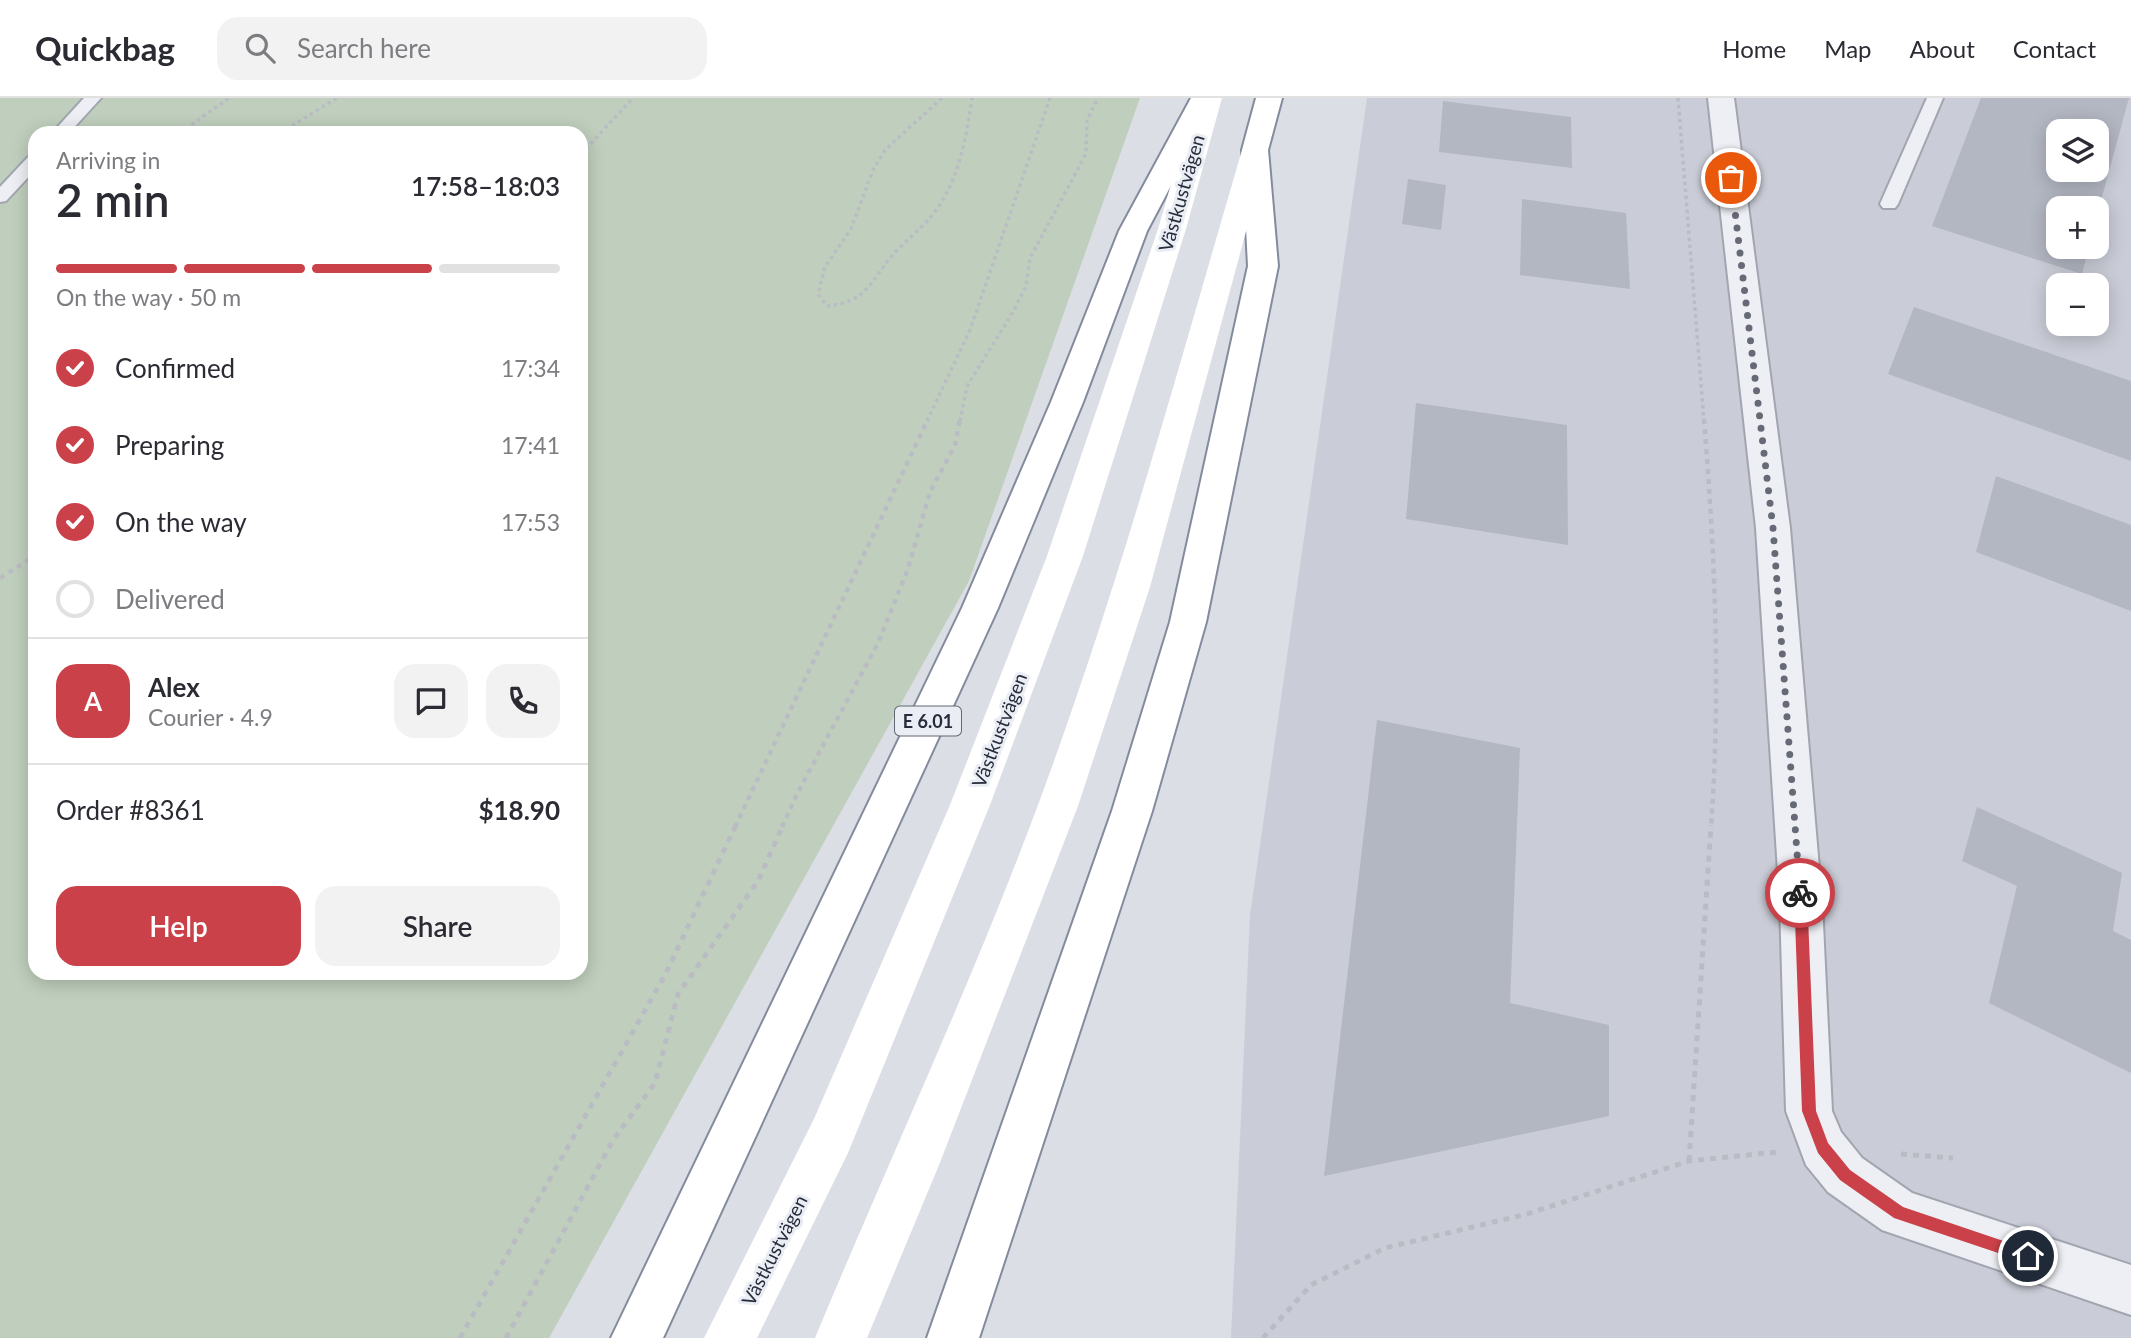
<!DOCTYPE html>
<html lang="en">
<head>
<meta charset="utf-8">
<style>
	:root { --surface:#fff; --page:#f2f2f3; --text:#2b2b33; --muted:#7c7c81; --line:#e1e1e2; --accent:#ca4149 }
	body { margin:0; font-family:Lato,sans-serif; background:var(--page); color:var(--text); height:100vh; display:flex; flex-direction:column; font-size:26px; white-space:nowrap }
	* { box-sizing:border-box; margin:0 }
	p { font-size:23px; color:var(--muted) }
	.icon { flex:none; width:38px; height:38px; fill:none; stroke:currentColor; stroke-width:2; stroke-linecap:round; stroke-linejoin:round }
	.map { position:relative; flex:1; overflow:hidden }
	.drawer { position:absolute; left:28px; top:28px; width:560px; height:854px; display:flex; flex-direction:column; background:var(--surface); border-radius:21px; box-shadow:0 4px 18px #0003 }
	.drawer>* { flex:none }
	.controls { position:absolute; left:2046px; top:21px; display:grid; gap:14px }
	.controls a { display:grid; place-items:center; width:63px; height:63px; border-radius:14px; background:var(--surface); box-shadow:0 4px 18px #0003; font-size:35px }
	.pin { position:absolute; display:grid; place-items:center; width:60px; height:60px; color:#fff; margin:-30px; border:4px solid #fff; border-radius:50%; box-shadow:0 2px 7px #0007 }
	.courier { position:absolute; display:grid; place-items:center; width:70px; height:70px; margin:-35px; border:5px solid #ca4149; border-radius:50%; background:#fff; color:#222; box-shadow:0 2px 9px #0007 }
	.overview em { font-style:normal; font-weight:600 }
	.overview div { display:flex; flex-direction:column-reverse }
	.overview { display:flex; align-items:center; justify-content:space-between; height:119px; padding:0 28px }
	h1 { font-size:46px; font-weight:600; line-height:52px }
	.bar { display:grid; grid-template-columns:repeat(4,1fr); gap:10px 7px; align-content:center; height:84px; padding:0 28px }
	.bar i { height:9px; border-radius:5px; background:var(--line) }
	.bar .selected { background:var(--accent) }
	.bar p { grid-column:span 4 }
	.line { display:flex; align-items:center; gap:18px; padding:0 28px; border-top:2px solid var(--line) }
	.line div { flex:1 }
	.round { display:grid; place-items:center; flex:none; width:74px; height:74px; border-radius:21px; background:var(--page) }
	ol { padding:0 28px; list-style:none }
	li { display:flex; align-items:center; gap:21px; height:77px }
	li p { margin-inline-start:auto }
	li .icon { padding:7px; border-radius:50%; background:var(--accent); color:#fff; stroke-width:4 }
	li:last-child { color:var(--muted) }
	li i { width:38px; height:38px; border:4px solid var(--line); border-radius:50% }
	.action { display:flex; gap:14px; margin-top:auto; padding:14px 28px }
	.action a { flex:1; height:80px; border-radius:21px; background:var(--accent); color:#fff; font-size:28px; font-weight:600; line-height:80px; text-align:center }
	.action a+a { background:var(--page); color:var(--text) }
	header { display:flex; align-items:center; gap:42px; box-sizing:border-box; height:98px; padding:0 35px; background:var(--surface); border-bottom:2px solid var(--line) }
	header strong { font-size:33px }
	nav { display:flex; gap:38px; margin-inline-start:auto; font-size:24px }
	.search { width:490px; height:63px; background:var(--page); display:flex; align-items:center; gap:18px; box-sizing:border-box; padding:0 24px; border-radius:21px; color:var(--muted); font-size:26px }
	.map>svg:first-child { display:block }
	.built { fill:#cacdd7; fill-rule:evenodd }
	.green { fill:#c0cfbd; fill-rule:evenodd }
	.building { fill:#b3b7c2; fill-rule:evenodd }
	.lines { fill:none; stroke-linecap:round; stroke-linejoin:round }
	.service-casing { stroke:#a1a5af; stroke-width:4 }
	.minor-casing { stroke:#a1a5af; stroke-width:4 }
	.trunk-casing { stroke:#838b9c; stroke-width:4 }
	.path-far2 { stroke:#babcc4; stroke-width:3.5; stroke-dasharray:3.5 3.5; stroke-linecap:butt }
	.path-far1 { stroke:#babcc4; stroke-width:4.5; stroke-dasharray:5 5; stroke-linecap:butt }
	.path { stroke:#babcc4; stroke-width:5; stroke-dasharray:6 6; stroke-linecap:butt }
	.service { fill:#eeeff4; fill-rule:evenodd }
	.minor { fill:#eeeff4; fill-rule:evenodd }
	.secondary { fill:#fff; fill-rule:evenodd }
	.trunk { fill:#fff; fill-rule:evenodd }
	.route { fill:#ca4149 }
	.done { stroke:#656a76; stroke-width:7; stroke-dasharray:0 12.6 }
	.labels { text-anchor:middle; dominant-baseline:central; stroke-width:6; stroke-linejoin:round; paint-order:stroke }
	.shield { fill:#eaedf3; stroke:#616672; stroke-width:2 }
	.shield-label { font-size:18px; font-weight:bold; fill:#262c3b }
	.street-label { font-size:19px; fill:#262c3b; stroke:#eaedf3 }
</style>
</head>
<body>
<header>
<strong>Quickbag</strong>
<div class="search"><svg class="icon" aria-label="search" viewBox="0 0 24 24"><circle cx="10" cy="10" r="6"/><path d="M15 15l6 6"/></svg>Search here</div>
<nav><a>Home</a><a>Map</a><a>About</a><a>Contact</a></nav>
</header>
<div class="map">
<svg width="2131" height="1240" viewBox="0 0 2131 1240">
	<rect width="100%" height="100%" fill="#dbdee5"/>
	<path class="built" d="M1367,0H2131V1240H1231L1250,817ZM2058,33H2096V72H2058ZM2058,110H2096V149H2058ZM2058,187H2096V226H2058Z"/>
	<path class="green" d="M0,0H1140L969,483L549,1240H0ZM35,35H581V875H35Z"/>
	<g class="building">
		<path d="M1981,0H2129L2097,117L2096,110H2058V149H2089L2082,176L1932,128ZM2058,33H2096V72H2058Z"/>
		<polygon points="1443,3 1571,19 1572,70 1439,54"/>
		<polygon points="1408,81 1446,87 1441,132 1402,126"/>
		<polygon points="1522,101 1626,115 1630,191 1520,177"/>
		<polygon points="1914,209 2131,283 2131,363 1888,276"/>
		<polygon points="1416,305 1567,327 1568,447 1406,421"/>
		<polygon points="1996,378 2131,427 2131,513 1976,454"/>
		<polygon points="1377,622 1520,650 1510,905 1609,927 1609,1018 1324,1078"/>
		<polygon points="1977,709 2122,775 2113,833 2131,842 2131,975 1989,905 2017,788 1962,763"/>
	</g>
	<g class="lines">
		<defs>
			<g id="service">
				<polygon points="84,0 101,0 69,35 52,35"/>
				<polygon points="1927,0 1943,0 1898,106 1895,110 1883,110 1880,106"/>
				<polygon points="35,57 35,72 6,103 0,104 0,89 29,58"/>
			</g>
			<polygon id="minor" points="1708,0 1734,0 1790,430 1822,805 1832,1013 1841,1034 1862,1060 1912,1095 2131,1167 2131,1217 1882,1132 1828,1094 1806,1067 1786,1013 1780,805 1756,430"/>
			<g id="trunk">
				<polygon points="1191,0 1217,0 1147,133 1083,304 998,510 663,1240 611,1240 962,510 1051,304 1119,133"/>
				<polygon points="1256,0 1282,0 1268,52 1278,168 1206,524 1152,713 979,1240 927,1240 1112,713 1170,524 1248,168 1242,52"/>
			</g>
		</defs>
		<use href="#service" class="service-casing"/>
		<use href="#minor" class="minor-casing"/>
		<use href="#trunk" class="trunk-casing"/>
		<g class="path-far2">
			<path d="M942,0L885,52L873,72L851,131L825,169L818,196L827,208C868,203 868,186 892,158C904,143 921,132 933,116C959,83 966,41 972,0"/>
			<polyline points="1678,0 1704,323"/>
			<polyline points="180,35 229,0"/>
			<polyline points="280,35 337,0"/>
			<polyline points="581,56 633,0"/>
			<polyline points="927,323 970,232 1050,0"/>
			<polyline points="960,323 967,288 1013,214 1026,188 1030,160 1086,56 1087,22 1098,0"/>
		</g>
		<g class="path-far1">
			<path d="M1704,321C1715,459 1721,591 1711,729"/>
			<polyline points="0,480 35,458"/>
			<polyline points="735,729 928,321"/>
			<polyline points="782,729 798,694 878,545 908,471 930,394 955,347 960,321"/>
		</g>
		<g class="path">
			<polyline points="1901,1056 1953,1060"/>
			<polyline points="1689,1063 1711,727"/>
			<polyline points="460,1240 665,877 736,727"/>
			<polyline points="506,1240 613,1042 655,985 678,896 758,783 783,727"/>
			<polyline points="1263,1240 1311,1187 1385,1150 1527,1116 1689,1063 1777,1054"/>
		</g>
		<use href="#service" class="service"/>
		<use href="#minor" class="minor"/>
		<g class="secondary">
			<polygon points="1196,0 1222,0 1186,131 1083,458 990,707 848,1055 757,1240 704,1240 814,1021 950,707 1047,458 1158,131"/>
			<path d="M1255,44L1264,46L1268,52L1150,489L1078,708L939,1067L867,1240H815C889,1062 971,887 1038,707C1118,492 1178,271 1242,52L1246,46Z"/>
		</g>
		<use href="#trunk" class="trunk"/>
	</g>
	<polygon class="route" points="1800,789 1807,795 1816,1013 1828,1045 1850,1072 1903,1109 2033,1153 2035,1158 2033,1163 2028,1165 1894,1120 1840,1082 1818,1055 1802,1013 1794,795"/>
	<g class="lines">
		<polyline class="done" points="1731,80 1773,430 1800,795"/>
	</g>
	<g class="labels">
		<rect class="shield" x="895" y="608.5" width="66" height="29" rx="5"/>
		<g class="shield-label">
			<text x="928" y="623">E 6.01</text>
		</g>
		<g class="street-label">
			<text transform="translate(1181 95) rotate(-74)">Västkustvägen</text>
			<text transform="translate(999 632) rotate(-69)">Västkustvägen</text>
			<text transform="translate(774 1152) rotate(-63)">Västkustvägen</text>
		</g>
	</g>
</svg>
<div class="controls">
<a><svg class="icon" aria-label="layers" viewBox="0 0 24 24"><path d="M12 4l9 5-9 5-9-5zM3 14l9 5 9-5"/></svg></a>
<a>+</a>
<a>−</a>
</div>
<div class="pin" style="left:1731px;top:80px;background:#ea580c"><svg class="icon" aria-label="bag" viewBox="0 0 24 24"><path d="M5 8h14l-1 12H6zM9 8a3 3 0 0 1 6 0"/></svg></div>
<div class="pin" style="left:2028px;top:1158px;background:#1f2937"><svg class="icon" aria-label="home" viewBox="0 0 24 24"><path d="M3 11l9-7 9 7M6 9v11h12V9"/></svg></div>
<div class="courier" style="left:1800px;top:795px"><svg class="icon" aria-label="bike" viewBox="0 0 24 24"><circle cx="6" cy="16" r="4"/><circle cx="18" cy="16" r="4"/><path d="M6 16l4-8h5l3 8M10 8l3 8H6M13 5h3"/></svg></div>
<section class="drawer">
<div class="overview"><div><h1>2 min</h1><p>Arriving in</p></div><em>17:58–18:03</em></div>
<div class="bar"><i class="selected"></i><i class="selected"></i><i class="selected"></i><i></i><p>On the way · 50 m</p></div>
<ol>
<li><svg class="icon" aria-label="check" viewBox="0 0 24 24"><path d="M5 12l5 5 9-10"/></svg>Confirmed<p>17:34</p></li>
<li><svg class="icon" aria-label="check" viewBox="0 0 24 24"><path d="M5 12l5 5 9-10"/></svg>Preparing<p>17:41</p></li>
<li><svg class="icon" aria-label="check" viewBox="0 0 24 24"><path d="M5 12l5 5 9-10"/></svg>On the way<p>17:53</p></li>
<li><i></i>Delivered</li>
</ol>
<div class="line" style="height:126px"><b class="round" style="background:var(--accent);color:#fff">A</b><div><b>Alex</b><p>Courier · 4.9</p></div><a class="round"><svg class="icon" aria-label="chat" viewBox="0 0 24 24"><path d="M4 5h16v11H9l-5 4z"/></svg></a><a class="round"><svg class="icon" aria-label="phone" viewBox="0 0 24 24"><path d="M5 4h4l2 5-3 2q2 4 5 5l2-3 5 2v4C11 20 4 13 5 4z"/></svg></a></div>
<div class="line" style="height:91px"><div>Order #8361</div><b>$18.90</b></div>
<div class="action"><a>Help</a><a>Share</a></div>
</section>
</div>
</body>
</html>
